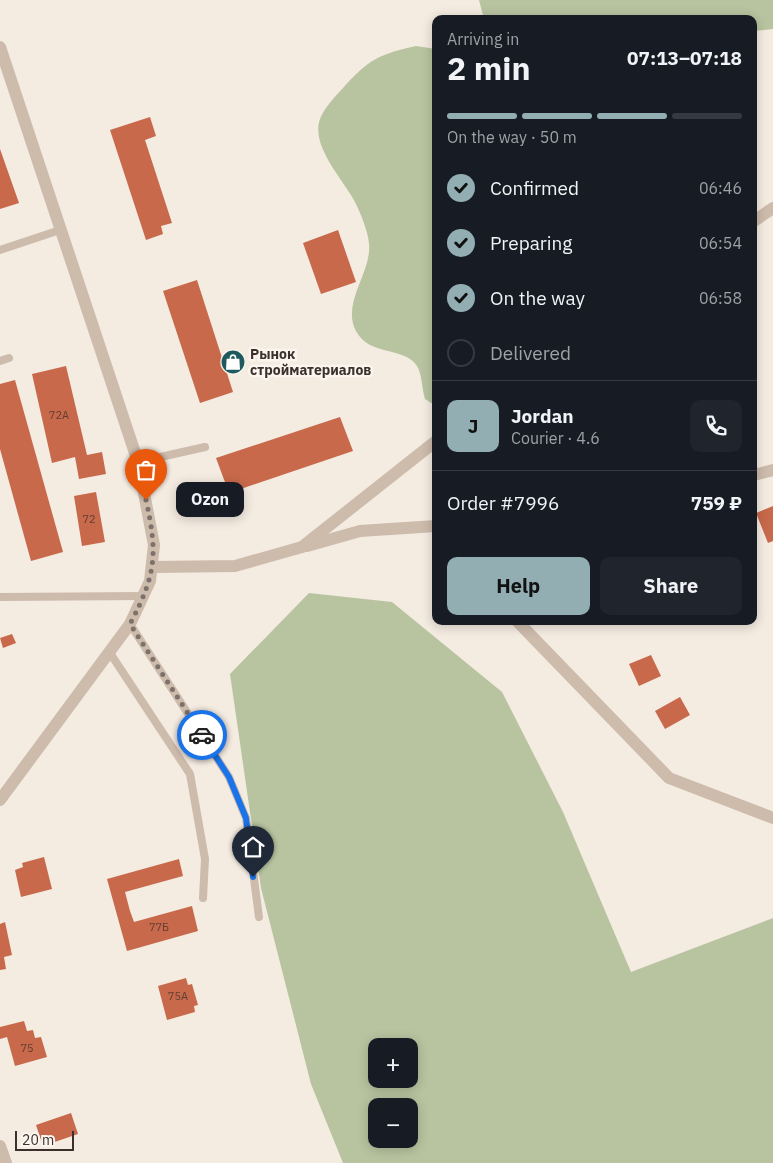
<!DOCTYPE html>
<html lang="en">
<head>
<meta charset="utf-8">
<style>
	:root { --surface:#171b24; --page:#20242c; --text:#f1f3f6; --muted:#9ea1a6; --line:#363941; --accent:#92aeb2 }
	body { margin:0; font-family:"IBM Plex Sans",sans-serif; background:var(--page); color:var(--text); height:100vh; display:flex; flex-direction:column; font-size:19px; white-space:nowrap }
	* { box-sizing:border-box; margin:0 }
	p { font-size:16px; color:var(--muted) }
	.icon { flex:none; width:28px; height:28px; fill:none; stroke:currentColor; stroke-width:2; stroke-linecap:round; stroke-linejoin:round }
	.map { position:relative; flex:1; overflow:hidden }
	.drawer { position:absolute; left:432px; top:15px; width:325px; height:610px; display:flex; flex-direction:column; background:var(--surface); border-radius:10px; box-shadow:0 2px 12px #0003 }
	.drawer>* { flex:none }
	.controls { position:absolute; left:368px; top:1038px; display:grid; gap:10px }
	.controls a { display:grid; place-items:center; width:50px; height:50px; border-radius:10px; background:var(--surface); box-shadow:0 2px 12px #0003; font-size:25px }
	.scale { position:absolute; left:15px; bottom:12px; width:59px; box-sizing:border-box; padding-left:5px; border:2px solid #3b302b; border-top:0; font-size:14px; line-height:18px; white-space:nowrap; color:#3b302b; -webkit-text-stroke:4px #fbf5ee; paint-order:stroke }
	.pin { position:absolute; display:grid; place-items:center; width:42px; height:42px; color:#fff; margin:-51px -21px; border-radius:50% 50% 50% 0; rotate:-45deg; box-shadow:0 0 5px #0007 }
	.pin .icon { rotate:45deg }
	.courier { position:absolute; display:grid; place-items:center; width:50px; height:50px; margin:-25px; border:4px solid #1a73e8; border-radius:50%; background:#fff; color:#222; box-shadow:0 1px 6px #0007 }
	.bubble { position:absolute; height:35px; border-radius:10px; background:var(--surface); box-shadow:0 2px 12px #0003; font-size:16px; font-weight:800; line-height:35px; text-align:center }
	.headline em { font-style:normal; font-weight:800 }
	.headline div { display:flex; flex-direction:column-reverse }
	.headline { display:flex; align-items:center; justify-content:space-between; height:85px; padding:0 15px }
	h1 { font-size:32px; font-weight:800; line-height:38px }
	.bar { display:grid; grid-template-columns:repeat(4,1fr); gap:8px 5px; align-content:center; height:60px; padding:0 15px }
	.bar i { height:6px; border-radius:4px; background:var(--line) }
	.bar .active { background:var(--accent) }
	.bar p { grid-column:span 4 }
	.line { display:flex; align-items:center; gap:12px; padding:0 15px; border-top:1px solid var(--line) }
	.line div { flex:1 }
	.round { display:grid; place-items:center; flex:none; width:52px; height:52px; border-radius:10px; background:var(--page) }
	ol { padding:0 15px; list-style:none }
	li { display:flex; align-items:center; gap:15px; height:55px }
	li p { margin-inline-start:auto }
	li .icon { padding:5px; border-radius:50%; background:var(--accent); color:#111; stroke-width:4 }
	li:last-child { color:var(--muted) }
	li i { width:28px; height:28px; border:2px solid var(--line); border-radius:50% }
	.cta { display:flex; gap:10px; margin-top:auto; padding:10px 15px }
	.cta a { flex:1; height:58px; border-radius:10px; background:var(--accent); color:#111; font-size:20px; font-weight:800; line-height:58px; text-align:center }
	.cta a+a { background:var(--page); color:var(--text) }
	.map>svg:first-child { display:block }
	.green { fill:#b8c4a0; fill-rule:evenodd }
	.building { fill:#c8694b }
	.lines { fill:none; stroke-linecap:round; stroke-linejoin:round }
	.service { stroke:#cdbbac; stroke-width:8 }
	.minor { stroke:#cdbbac; stroke-width:12 }
	.tertiary { stroke:#cdbbac; stroke-width:12 }
	.done { stroke:#7c716b; stroke-width:5; stroke-dasharray:0 9 }
	.route { stroke:#1a73e8; stroke-width:6 }
	.labels { text-anchor:middle; dominant-baseline:central; stroke-width:5; stroke-linejoin:round; paint-order:stroke }
	.number-label { font-size:11px; fill:#5e3e33 }
	.poi-label { font-size:14px; font-weight:bold; fill:#3b302b; stroke:#fbf5ee; text-anchor:start }
</style>
</head>
<body>
<div class="map">
<svg width="773" height="1163" viewBox="0 0 773 1163">
	<rect width="100%" height="100%" fill="#f4ebe1"/>
	<g class="green">
		<polygon points="479,0 773,0 773,29 754,31 754,19 484,19"/>
		<path d="M416,46L436,49V406L425,399C422,390 422,374 417,366C404,346 370,357 356,331C341,303 372,272 369,244C368,231 361,215 356,204C345,181 310,147 320,119C324,108 335,97 343,88C368,60 379,54 416,46Z"/>
		<path d="M309,593L392,602L502,692L563,812L631,972L773,918V1163H343L311,1084L261,888L230,674ZM409,1046V1079H376V1046ZM409,1106V1139H376V1106Z"/>
	</g>
	<g class="building">
		<polygon points="150,117 156,136 145,140 172,223 161,226 163,234 146,240 110,130"/>
		<polygon points="0,149 19,203 0,209"/>
		<polygon points="338,230 356,282 321,294 303,243"/>
		<polygon points="197,280 233,392 200,403 163,291"/>
		<polygon points="66,366 87,455 102,452 106,474 79,479 75,457 52,463 32,374"/>
		<polygon points="15,380 63,552 31,561 0,449 0,384"/>
		<polygon points="340,417 353,451 229,493 216,458"/>
		<polygon points="96,492 105,542 82,546 74,496"/>
		<polygon points="773,506 773,541 768,543 756,513"/>
		<polygon points="12,634 16,643 3,648 0,638"/>
		<polygon points="651,655 661,676 639,686 629,664"/>
		<polygon points="680,697 690,715 665,729 655,711"/>
		<polygon points="44,857 52,889 21,897 15,870 23,867 22,863"/>
		<polygon points="179,859 183,876 125,892 130,911 134,922 192,906 198,931 127,951 107,879"/>
		<polygon points="5,922 12,955 4,957 6,969 0,970 0,924"/>
		<polygon points="186,978 188,985 192,984 198,1005 194,1006 195,1012 167,1020 158,986"/>
		<polygon points="24,1021 27,1031 33,1030 35,1038 41,1037 47,1057 15,1066 7,1037 0,1039 0,1027"/>
		<polygon points="71,1113 78,1134 43,1146 36,1125"/>
	</g>
	<g class="lines">
		<g class="service">
			<polyline points="0,250 60,230"/>
			<polyline points="0,361 9,358"/>
			<polyline points="138,462 205,447"/>
			<polyline points="0,597 145,596"/>
			<polyline points="130,624 229,777 246,818 259,917"/>
			<polyline points="110,653 190,774 205,859 203,898"/>
		</g>
		<g class="minor">
			<polyline points="754,221 773,208"/>
			<polyline points="754,475 773,470"/>
			<polyline points="307,546 360,531 436,526"/>
			<polyline points="153,567 235,566 302,547 436,441"/>
			<polyline points="517,621 669,778 773,818"/>
		</g>
		<g class="tertiary">
			<polyline points="0,47 138,462 154,545 150,581 130,624 0,800"/>
			<polyline points="0,1146 6,1163"/>
		</g>
	</g>
	<g class="lines">
		<path class="done" d="M146,500C158,554 156,575 130,624L202,735"/>
		<polyline class="route" points="202,735 229,777 246,818 253,877"/>
	</g>
	<defs>
		<symbol id="shop-disc" viewBox="-11 -11 22 22"><circle r="9.5" fill="#1f5a5e" stroke="#fbf5ee"/><path d="M-5-2.5h2.3a2.7 3.5 0 0 1 5.4 0H5L5.5 6h-11ZM-1.5-2.5h3a1.5 2.3 0 0 0-3 0Z" fill="#fff"/></symbol>
	</defs>
	<g fill-rule="evenodd">
		<use href="#shop-disc" x="219" y="348" width="28" height="28"/>
	</g>
	<g class="labels">
		<g class="number-label">
			<text x="59" y="415">72А</text>
			<text x="89" y="519">72</text>
			<text x="159" y="927">77Б</text>
			<text x="178" y="996">75А</text>
			<text x="27" y="1048">75</text>
		</g>
		<g class="poi-label">
			<text x="250" y="354">Рынок<tspan x="250" dy="16">стройматериалов</tspan></text>
		</g>
	</g>
</svg>
<div class="controls">
<a>+</a>
<a>−</a>
</div>
<div class="scale">20 m</div>
<div class="pin" style="left:146px;top:500px;background:#ea580c"><svg class="icon" aria-label="bag" viewBox="0 0 24 24"><path d="M5 8h14l-1 12H6zM9 8a3 3 0 0 1 6 0"/></svg></div>
<div class="pin" style="left:253px;top:877px;background:#1f2937"><svg class="icon" aria-label="home" viewBox="0 0 24 24"><path d="M3 11l9-7 9 7M6 9v11h12V9"/></svg></div>
<div class="courier" style="left:202px;top:735px"><svg class="icon" aria-label="car" viewBox="0 0 24 24"><path d="M5 17H2v-5l4-1 3-4h7l3 4 3 1v5h-3M9 17h6M6 11h13"/><circle cx="7" cy="17" r="2"/><circle cx="17" cy="17" r="2"/></svg></div>
<div class="bubble" style="left:176px;top:482px;width:68px">Ozon</div>
<section class="drawer">
<div class="headline"><div><h1>2 min</h1><p>Arriving in</p></div><em>07:13–07:18</em></div>
<div class="bar"><i class="active"></i><i class="active"></i><i class="active"></i><i></i><p>On the way · 50 m</p></div>
<ol>
<li><svg class="icon" aria-label="check" viewBox="0 0 24 24"><path d="M5 12l5 5 9-10"/></svg>Confirmed<p>06:46</p></li>
<li><svg class="icon" aria-label="check" viewBox="0 0 24 24"><path d="M5 12l5 5 9-10"/></svg>Preparing<p>06:54</p></li>
<li><svg class="icon" aria-label="check" viewBox="0 0 24 24"><path d="M5 12l5 5 9-10"/></svg>On the way<p>06:58</p></li>
<li><i></i>Delivered</li>
</ol>
<div class="line" style="height:90px"><b class="round" style="background:var(--accent);color:#111">J</b><div><b>Jordan</b><p>Courier · 4.6</p></div><a class="round"><svg class="icon" aria-label="phone" viewBox="0 0 24 24"><path d="M5 4h4l2 5-3 2q2 4 5 5l2-3 5 2v4C11 20 4 13 5 4z"/></svg></a></div>
<div class="line" style="height:65px"><div>Order #7996</div><b>759 ₽</b></div>
<div class="cta"><a>Help</a><a>Share</a></div>
</section>
</div>
</body>
</html>
